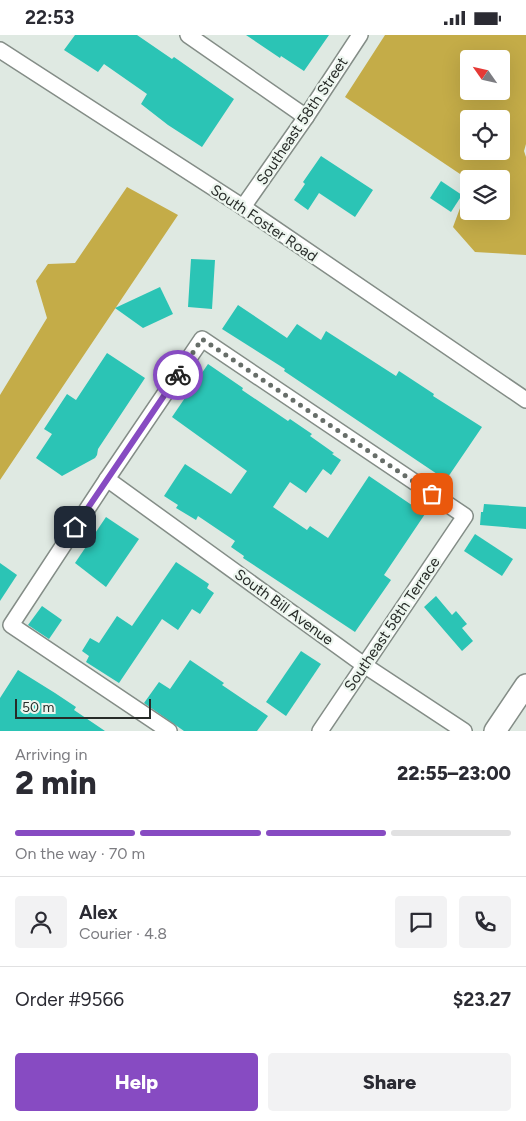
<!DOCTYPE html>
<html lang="en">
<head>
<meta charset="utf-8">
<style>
	:root { --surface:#fff; --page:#f2f2f3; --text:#2b2b33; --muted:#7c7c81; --line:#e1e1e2; --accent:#874bc2 }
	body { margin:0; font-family:Figtree,sans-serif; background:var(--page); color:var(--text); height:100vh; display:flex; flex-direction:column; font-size:19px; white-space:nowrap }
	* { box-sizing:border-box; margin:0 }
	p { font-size:16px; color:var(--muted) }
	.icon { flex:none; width:28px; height:28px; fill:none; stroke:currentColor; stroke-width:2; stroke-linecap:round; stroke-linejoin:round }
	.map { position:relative; height:696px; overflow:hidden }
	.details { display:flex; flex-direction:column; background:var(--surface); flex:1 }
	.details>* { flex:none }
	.needle { width:32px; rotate:304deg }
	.tools { position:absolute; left:460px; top:15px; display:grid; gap:10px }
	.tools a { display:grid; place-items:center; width:50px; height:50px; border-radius:5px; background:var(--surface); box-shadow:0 5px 20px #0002; font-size:25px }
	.scale { position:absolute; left:15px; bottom:12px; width:136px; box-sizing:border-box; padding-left:5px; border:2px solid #272b28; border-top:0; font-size:14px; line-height:18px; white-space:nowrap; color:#272b28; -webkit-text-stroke:4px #edf6ef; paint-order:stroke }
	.pin { position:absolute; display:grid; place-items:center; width:42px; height:42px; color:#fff; margin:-21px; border-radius:10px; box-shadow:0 2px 8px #0006 }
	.courier { position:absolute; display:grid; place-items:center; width:50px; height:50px; margin:-25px; border:4px solid #874bc2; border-radius:50%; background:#fff; color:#222; box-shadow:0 1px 6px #0007 }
	.overview em { font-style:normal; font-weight:800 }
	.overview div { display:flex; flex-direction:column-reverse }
	.overview { display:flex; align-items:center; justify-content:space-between; height:85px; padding:0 15px }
	h1 { font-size:32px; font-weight:800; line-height:38px }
	.bar { display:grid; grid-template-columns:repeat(4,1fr); gap:8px 5px; align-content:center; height:60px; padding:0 15px }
	.bar i { height:6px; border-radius:4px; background:var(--line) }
	.bar .on { background:var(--accent) }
	.bar p { grid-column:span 4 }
	.line { display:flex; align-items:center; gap:12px; padding:0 15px; border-top:1px solid var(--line) }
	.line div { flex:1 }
	.round { display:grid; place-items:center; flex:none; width:52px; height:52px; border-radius:5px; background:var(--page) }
	.action { display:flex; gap:10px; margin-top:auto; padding:10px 15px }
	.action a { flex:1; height:58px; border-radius:5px; background:var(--accent); color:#fff; font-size:20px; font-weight:800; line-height:58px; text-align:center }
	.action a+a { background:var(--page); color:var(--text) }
	.status { display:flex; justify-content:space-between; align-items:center; height:35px; padding:0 25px; background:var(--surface); direction:ltr }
	.status svg { height:14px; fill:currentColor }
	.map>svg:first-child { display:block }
	.forest { fill:#c4ac48; fill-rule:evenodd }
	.building { fill:#2bc4b5 }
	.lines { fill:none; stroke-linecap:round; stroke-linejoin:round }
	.minor-casing { stroke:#848d87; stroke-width:18 }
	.secondary-casing { stroke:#848d87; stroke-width:24 }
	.minor { stroke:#fff; stroke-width:15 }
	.secondary { stroke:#fff; stroke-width:21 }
	.done { stroke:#676e69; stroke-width:5; stroke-dasharray:0 9 }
	.route { stroke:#874bc2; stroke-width:6 }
	.labels { text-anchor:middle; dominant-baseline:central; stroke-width:4.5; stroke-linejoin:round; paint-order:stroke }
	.street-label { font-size:15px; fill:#272b28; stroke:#edf6ef }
</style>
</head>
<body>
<div class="status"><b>22:53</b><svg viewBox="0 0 49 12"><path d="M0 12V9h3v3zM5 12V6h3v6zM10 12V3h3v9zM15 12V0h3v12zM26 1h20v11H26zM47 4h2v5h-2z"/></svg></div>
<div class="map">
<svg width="526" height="696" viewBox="0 0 526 696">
	<rect width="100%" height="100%" fill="#dfe9e2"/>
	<g class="forest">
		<path d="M385,0H526V109L524,116L526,122V220L475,217L453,192L469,149V176H501V144L469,145L345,62ZM469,24H501V56H469ZM469,84H501V116H469Z"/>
		<polygon points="127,152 178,180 0,445 0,360 47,283 36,246 48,229 75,228"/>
	</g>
	<g class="building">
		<polygon points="75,0 137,0 172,24 174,22 234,64 202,112 168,90 141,69 147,59 104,29 98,37 64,15"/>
		<polygon points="246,0 329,0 304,36 281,21 280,23"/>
		<polygon points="321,121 373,155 355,182 319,158 308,175 294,165 305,149 303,147"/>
		<polygon points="441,146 462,160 451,177 430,163"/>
		<polygon points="191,224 215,225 212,274 188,272"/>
		<polygon points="160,252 173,279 143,293 115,273"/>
		<polygon points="238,270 287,303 297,289 321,305 326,296 396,341 399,336 434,359 433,361 482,392 446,445 284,336 285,334 222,294"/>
		<polygon points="107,318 145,343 98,414 97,420 95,423 62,441 36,423 52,399 44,394 67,359 76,365"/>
		<polygon points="208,329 243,353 242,355 288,386 290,384 312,399 310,401 334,418 332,419 341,425 331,440 323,434 306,458 290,447 273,472 307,495 310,491 328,503 369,441 425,479 384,540 391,545 355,597 243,523 244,521 231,512 235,506 198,481 196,485 176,473 178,470 164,461 185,429 231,459 247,436 172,382"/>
		<polygon points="484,469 526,472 526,494 480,490 481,477 483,477"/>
		<polygon points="106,482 139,504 106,552 75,528"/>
		<polygon points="475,499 513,524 502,541 464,516"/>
		<polygon points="176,527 209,549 207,553 214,558 200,579 192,574 178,595 162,584 119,648 86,627 89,621 82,616 90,603 99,608 117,581 132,591"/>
		<polygon points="0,528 17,540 0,566"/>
		<polygon points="436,561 452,580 456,576 467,589 462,593 473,606 462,616 424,572"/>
		<polygon points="42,571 62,585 49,604 28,590"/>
		<polygon points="301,616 321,629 286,681 266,667"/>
		<polygon points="190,625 224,648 222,650 268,681 257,696 184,696 144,668 159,647 170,654"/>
		<polygon points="18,635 55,658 76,672 74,675 105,696 0,696 0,663"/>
	</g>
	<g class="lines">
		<defs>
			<g id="minor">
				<polyline points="188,0 306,82"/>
				<polyline points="0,15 243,172 526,365"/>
				<polyline points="243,172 306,82 360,0"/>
				<polyline points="107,444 364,630 464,696"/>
				<polyline points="169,696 11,590 107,444 202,304 465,481 320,696"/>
			</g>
			<polyline id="secondary" points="495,696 526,650"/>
		</defs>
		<use href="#minor" class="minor-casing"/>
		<use href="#secondary" class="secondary-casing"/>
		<use href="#minor" class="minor"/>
		<use href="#secondary" class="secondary"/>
	</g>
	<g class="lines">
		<polyline class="done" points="178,340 202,304 432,459"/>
		<polyline class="route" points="75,492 178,340"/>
	</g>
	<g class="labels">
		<g class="street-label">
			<text transform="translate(302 86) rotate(-56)">Southeast 58th Street</text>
			<text transform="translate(264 188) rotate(34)">South Foster Road</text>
			<text transform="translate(284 572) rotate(36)">South Bill Avenue</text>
			<text transform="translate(392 589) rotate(-56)">Southeast 58th Terrace</text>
		</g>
	</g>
</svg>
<div class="tools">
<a><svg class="needle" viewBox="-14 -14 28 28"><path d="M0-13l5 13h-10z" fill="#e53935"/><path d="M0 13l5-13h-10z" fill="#7c7c81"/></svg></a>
<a><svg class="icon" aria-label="locate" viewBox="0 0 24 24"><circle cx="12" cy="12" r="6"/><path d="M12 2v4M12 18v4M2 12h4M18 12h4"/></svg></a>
<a><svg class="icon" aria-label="layers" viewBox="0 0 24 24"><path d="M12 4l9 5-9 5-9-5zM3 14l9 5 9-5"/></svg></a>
</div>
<div class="scale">50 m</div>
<div class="pin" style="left:432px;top:459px;background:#ea580c"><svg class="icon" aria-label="bag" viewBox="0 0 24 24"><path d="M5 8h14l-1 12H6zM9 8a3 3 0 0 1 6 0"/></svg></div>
<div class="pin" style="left:75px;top:492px;background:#1f2937"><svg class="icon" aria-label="home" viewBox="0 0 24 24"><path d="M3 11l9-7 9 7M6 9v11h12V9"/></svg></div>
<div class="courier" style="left:178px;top:340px"><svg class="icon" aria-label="bike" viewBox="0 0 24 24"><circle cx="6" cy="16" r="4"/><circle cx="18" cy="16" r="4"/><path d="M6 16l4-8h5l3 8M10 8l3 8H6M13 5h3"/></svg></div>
</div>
<section class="details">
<div class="overview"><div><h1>2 min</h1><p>Arriving in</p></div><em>22:55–23:00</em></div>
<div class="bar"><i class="on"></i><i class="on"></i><i class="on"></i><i></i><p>On the way · 70 m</p></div>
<div class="line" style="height:90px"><a class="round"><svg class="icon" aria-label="person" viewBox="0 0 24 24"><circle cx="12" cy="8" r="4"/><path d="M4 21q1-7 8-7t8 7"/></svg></a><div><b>Alex</b><p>Courier · 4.8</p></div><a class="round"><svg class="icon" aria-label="chat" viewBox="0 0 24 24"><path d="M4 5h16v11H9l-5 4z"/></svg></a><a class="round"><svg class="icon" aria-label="phone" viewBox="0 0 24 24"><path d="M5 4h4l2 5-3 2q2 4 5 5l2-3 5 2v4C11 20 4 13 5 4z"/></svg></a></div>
<div class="line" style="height:65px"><div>Order #9566</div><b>$23.27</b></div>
<div class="action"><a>Help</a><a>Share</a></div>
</section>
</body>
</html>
